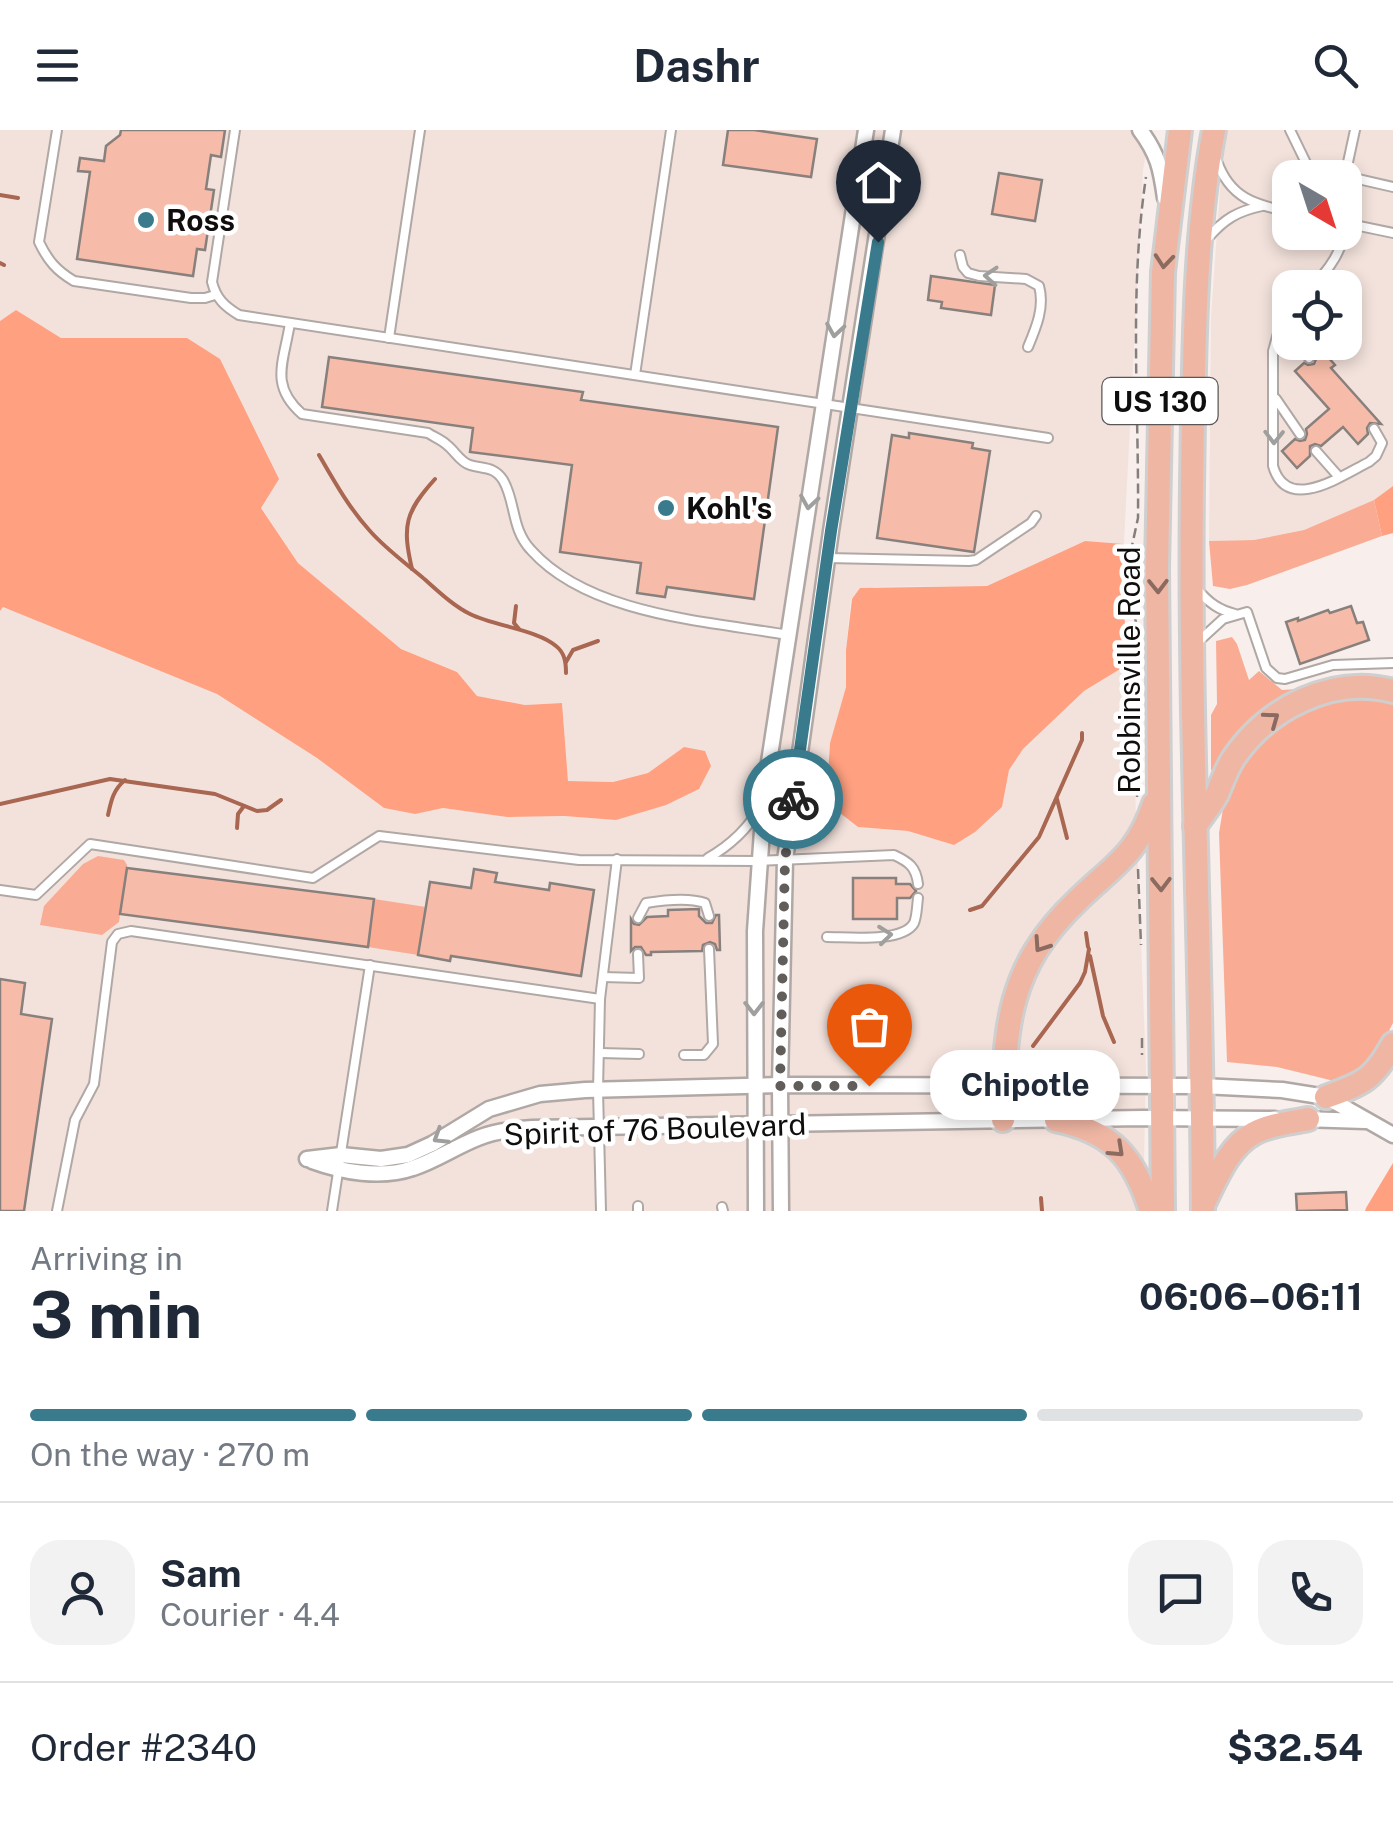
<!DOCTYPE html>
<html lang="en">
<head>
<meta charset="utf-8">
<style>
	:root { --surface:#fff; --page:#f2f2f3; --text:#1f2937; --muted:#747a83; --line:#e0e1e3; --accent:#397a8c }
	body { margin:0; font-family:"Public Sans",sans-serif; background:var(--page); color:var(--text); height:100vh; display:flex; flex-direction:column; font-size:38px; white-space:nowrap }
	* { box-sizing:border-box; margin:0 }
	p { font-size:32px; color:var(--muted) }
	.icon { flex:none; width:55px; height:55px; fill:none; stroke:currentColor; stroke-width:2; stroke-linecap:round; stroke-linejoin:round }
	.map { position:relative; height:1081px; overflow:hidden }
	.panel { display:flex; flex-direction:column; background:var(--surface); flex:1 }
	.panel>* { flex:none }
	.needle { width:65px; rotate:141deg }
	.buttons { position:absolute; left:1272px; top:30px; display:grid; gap:20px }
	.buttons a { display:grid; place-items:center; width:90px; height:90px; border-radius:20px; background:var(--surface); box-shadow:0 5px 15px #0003; font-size:50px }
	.pin { position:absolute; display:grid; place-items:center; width:85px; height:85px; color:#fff; margin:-102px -42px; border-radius:50% 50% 50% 0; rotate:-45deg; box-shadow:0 0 10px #0007 }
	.pin .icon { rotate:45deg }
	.courier { position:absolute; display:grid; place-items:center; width:100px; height:100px; margin:-50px; border:8px solid #397a8c; border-radius:50%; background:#fff; color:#222; box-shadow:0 2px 12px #0007 }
	.bubble { position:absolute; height:70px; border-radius:30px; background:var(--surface); box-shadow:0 5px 15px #0003; font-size:32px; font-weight:700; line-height:70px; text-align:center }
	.summary em { font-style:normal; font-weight:700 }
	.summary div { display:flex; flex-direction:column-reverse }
	.summary { display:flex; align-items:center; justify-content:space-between; height:170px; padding:0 30px }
	h1 { font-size:65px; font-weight:700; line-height:75px }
	.bar { display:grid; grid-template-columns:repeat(4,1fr); gap:15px 10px; align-content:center; height:120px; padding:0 30px }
	.bar i { height:12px; border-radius:8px; background:var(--line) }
	.bar .selected { background:var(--accent) }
	.bar p { grid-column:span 4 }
	.line { display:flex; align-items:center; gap:25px; padding:0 30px; border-top:2px solid var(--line) }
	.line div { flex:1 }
	.round { display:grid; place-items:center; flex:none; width:105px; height:105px; border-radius:30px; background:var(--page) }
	header { display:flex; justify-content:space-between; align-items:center; height:130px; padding:0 30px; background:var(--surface); font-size:45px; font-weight:700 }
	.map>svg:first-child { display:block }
	.built { fill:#f3e2dc; fill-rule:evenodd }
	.green { fill:#f9ac93 }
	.forest { fill:#ffa081 }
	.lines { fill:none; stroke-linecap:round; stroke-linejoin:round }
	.stream { stroke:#a96651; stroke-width:4 }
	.building { fill:#f7bca9; stroke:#88807d; stroke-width:2.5 }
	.service-casing { stroke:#b0a8a5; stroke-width:12 }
	.minor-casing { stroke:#b0a8a5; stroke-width:19 }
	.trunk-casing { stroke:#cfcfcf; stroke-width:28 }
	.path { stroke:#847f7d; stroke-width:2.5; stroke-dasharray:10 5; stroke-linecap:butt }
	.service { stroke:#fff; stroke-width:8 }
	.minor { stroke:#fff; stroke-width:14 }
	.trunk { stroke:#f0b6a4; stroke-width:22 }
	.oneway { stroke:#8b6a60 }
	.oneway2 { stroke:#9f9f9e }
	.done { stroke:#615d5b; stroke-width:10; stroke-dasharray:0 18 }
	.route { stroke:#397a8c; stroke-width:12 }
	.poi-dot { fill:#397a8c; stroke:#fff; stroke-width:4 }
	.labels { text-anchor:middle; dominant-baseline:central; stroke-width:9; stroke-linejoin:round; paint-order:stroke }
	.shield { fill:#fff; stroke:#585656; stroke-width:2.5 }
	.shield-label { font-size:28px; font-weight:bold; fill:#100e0d }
	.poi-label { font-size:30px; font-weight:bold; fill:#100e0d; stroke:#fff; text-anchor:start }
	.street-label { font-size:30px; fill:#100e0d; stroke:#fff }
</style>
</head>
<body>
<header><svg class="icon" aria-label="menu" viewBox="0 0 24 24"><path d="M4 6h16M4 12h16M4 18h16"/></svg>Dashr<svg class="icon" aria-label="search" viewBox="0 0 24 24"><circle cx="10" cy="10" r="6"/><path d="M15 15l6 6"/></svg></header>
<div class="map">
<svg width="1393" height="1081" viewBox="0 0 1393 1081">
	<rect width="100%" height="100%" fill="#f8efec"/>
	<g class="built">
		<polygon points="0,0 1151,0 1143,40 1124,414 1085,411 987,456 874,457 851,469 846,520 846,557 830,613 828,644 840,683 858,697 908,701 954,715 1002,677 1009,640 1023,619 1084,561 1130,533 1146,938 1143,1081 0,1081 0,481 3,477 217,564 317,628 384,678 415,684 443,678 507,687 564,686 616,690 684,617 648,643 613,652 568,651 562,573 525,575 476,566 457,542 401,519 298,433 261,377 187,208 61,208 16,180 0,191"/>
		<path d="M1227,0H1393V356L1374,370L1304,400L1254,410L1209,411L1211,187L1223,16ZM1290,48H1345V102H1290ZM1290,158H1345V212H1290Z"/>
	</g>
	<g class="green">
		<polygon points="1374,370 1382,406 1247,455 1230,459 1213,456 1209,411 1254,410 1304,400"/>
		<polygon points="1232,507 1237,514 1249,550 1259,541 1282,560 1313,558 1216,642 1211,640 1211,585 1217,574 1216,511"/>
		<polygon points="1356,566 1393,570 1393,893 1370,937 1334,951 1277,937 1227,932 1219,703 1224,673 1241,635 1276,594 1320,573"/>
		<polygon points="98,726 124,730 127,735 119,792 102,805 40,795 44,776 83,734"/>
		<polygon points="374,769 426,777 418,825 368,817"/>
	</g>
	<g class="forest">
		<polygon points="16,180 61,208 187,208 220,229 279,349 261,378 298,433 401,519 457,542 477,566 525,575 562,573 568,651 613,652 648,643 684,617 705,621 711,636 699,659 666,675 616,690 564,686 507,687 443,678 415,684 384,678 317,628 217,564 3,477 0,481 0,191"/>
		<polygon points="1393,356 1393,403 1382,406 1374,370"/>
		<polygon points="1085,411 1124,414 1121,461 1130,533 1084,561 1023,619 1009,640 1002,677 975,702 954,715 908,701 858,697 840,683 828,644 830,613 846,557 846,520 852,469 860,458 987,456"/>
		<polygon points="1393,1033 1393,1081 1365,1081 1366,1078"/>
	</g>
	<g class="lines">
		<g class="stream">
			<polyline points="0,65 18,68"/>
			<polyline points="0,133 4,135"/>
			<path d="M319,325C334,351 349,378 370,401C385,418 404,432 422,447C437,460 452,475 470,484C494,496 538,500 556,516C565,523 566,533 566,543"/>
			<path d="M412,439C402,396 405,382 435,349"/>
			<polyline points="516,476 514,493 519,499"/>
			<polyline points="566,532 573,520 598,511"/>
			<polyline points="1057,669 1067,708"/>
			<polyline points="0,674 110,649 215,664 257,681 267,680 281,670"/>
			<path d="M108,685C111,671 113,660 125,650"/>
			<polyline points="237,698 238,684 244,676"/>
			<polyline points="970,780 982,776 1039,707 1082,610 1082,603"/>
			<polyline points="1086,803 1088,817"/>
			<polyline points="1090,826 1103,886 1114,912"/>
			<polyline points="1033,916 1080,853 1085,842 1089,819"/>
			<polyline points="1041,1068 1042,1081"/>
		</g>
	</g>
	<g class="building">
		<polygon points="121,0 225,0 221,27 211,25 206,59 214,60 205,120 197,119 193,146 77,129 90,42 78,41 80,28 104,31 106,16 120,5"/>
		<polygon points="728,0 754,0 817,9 811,47 723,35"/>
		<polygon points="999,43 1042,50 1035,91 992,84"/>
		<polygon points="931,146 995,155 991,185 941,178 942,172 928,170"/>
		<polygon points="1320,218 1335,235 1331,238 1381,294 1370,293 1367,298 1368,304 1358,314 1343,297 1321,316 1315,314 1310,316 1310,326 1297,338 1282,321 1295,309 1300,311 1305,310 1307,304 1306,299 1329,279 1295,241 1304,233 1308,235 1314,234 1316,229 1315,223"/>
		<polygon points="329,227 583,262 581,270 778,297 754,469 667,457 665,467 637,463 641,433 560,422 572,335 470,322 473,298 322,277"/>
		<polygon points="909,303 973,313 972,318 990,321 974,422 877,408 892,305 909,308"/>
		<polygon points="1351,476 1357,493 1363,492 1369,510 1300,534 1286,492 1298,488 1298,491 1328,480 1330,483"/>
		<polygon points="127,738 374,769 368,817 120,784"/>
		<polygon points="474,739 497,743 495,752 549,760 550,753 594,760 581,846 451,826 450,831 418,825 430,752 471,758"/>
		<polygon points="853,748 896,748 896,754 910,754 916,761 910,768 897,768 897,789 853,789"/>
		<polygon points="699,779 699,786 706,793 712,793 716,785 719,785 720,820 717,820 715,814 710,812 703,815 702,821 651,822 651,825 646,825 641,817 635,817 631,821 631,789 634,794 639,795 647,787 668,786 668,780"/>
		<polygon points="0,849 25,853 21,884 52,889 24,1081 0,1081"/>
		<polygon points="901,871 901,898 851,899 840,895 840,877 850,872"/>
		<polygon points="1346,1062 1347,1080 1297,1081 1296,1064"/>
	</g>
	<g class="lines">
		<defs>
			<g id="service">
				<path d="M57,0L39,112C48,131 57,141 74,151L191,168H205L215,165"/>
				<path d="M235,0L212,152C216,168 224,176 239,185L1048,308"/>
				<polyline points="1290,0 1308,37 1308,48"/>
				<polyline points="1355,0 1345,46 1393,57"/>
				<path d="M1217,31C1230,68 1255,75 1290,82"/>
				<polyline points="1345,93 1393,103"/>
				<path d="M1208,108C1224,89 1238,81 1262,76"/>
				<path d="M960,125L963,137L968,143L979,146L1026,149L1039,156C1045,177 1036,198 1028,217"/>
				<path d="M1310,158C1331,139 1341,121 1348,94"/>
				<path d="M1290,178L1280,196L1273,221V336C1287,384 1341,346 1369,332L1376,326L1382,313L1374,299"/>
				<path d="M290,193C284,232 269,255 302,284L428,303C434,307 442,310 447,315C455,321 460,332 470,335C483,339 494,336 503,350C516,372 511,399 531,420C589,485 707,491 788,505"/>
				<polyline points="389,208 420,0"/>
				<polyline points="1299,212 1309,228"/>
				<polyline points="635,245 671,0"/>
				<polyline points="1276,269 1300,304"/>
				<polyline points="1316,321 1339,347"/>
				<polyline points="827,428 969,431 976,430 1031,393 1036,386"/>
				<path d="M1198,460C1209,473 1219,480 1235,484"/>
				<polyline points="1199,511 1223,489 1247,482 1266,538 1277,548 1285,549 1333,535 1393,533"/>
				<path d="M708,728C731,715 748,699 761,676"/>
				<path d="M0,760L36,765L90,714L313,748L379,706L579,730L758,731L894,725C909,732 916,737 918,754"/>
				<path d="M638,788L646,773C664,770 688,767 705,773L709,786"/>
				<path d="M827,807C847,807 903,813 914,793C917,786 917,775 918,768"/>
				<polyline points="603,847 639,848 638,824"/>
				<polyline points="600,923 639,924"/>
				<polyline points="684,925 704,925 713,914 709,819"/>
				<polyline points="722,1077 723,1081"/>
				<polyline points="57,1081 75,990 94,954 112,812 118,804 131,801 600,869"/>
				<polyline points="332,1081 370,835"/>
				<polyline points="601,1081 598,960 600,869 617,729"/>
				<polyline points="638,1081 638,1076"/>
			</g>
			<g id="minor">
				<path d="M1140,0C1158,24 1161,39 1165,68"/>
				<polyline points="1302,989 1365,991"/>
				<polyline points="307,1029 341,1025 381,1029 408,1025 432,1014 489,979 540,964 585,960 780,955 1202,956 1282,960 1326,967 1393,1005"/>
				<path d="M312,1031C342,1042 381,1049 413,1038C435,1031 455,1017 478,1008C495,1001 513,999 532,998L1143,988L1275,989"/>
				<polyline points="756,1081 755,801 765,658 866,0"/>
				<polyline points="781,1081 780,955 785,730 831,401 893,0"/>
			</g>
			<g id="trunk">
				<path d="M1195,696C1202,686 1211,675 1217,664C1222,652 1226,640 1233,629C1267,578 1332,545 1393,561"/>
				<path d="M1326,967C1364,953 1373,950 1393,914"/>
				<path d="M1003,990C1005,898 1006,838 1078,770C1115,734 1137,725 1154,674"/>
				<path d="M1056,990C1112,1002 1134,1026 1151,1081"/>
				<path d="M1204,1073C1216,1049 1229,1016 1254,1003C1270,994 1290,993 1308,989"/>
				<polyline points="1163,1081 1157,438 1163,142 1180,0"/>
				<path d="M1203,1081C1202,839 1189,597 1192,355C1194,240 1193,113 1214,0"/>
			</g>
		</defs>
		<use href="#service" class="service-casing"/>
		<use href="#minor" class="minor-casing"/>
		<use href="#trunk" class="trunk-casing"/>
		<g class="path">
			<path d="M1139,587L1136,493L1130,458V425L1138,388C1139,274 1129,160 1146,47"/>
			<polyline points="1137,667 1139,615"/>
			<polyline points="1138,739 1141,815"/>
			<polyline points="1142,908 1142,925"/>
		</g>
		<use href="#service" class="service"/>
		<use href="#minor" class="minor"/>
		<use href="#trunk" class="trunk"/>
	</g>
	<defs><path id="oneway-chevron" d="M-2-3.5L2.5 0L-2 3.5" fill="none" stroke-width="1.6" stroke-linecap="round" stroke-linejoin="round" transform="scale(2.5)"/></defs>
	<g class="oneway">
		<use href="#oneway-chevron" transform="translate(1164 131) rotate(95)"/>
		<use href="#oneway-chevron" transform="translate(1158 456) rotate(89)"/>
		<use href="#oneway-chevron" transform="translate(1272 589) rotate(-36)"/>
		<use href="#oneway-chevron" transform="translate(1161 754) rotate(89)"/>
		<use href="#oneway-chevron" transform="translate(1041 815) rotate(124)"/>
		<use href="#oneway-chevron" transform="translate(1117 1020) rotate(43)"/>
	</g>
	<g class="oneway2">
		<use href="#oneway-chevron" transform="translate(991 146) rotate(-176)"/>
		<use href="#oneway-chevron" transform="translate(835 200) rotate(99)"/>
		<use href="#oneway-chevron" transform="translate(1274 307) rotate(91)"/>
		<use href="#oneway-chevron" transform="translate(809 372) rotate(99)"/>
		<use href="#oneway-chevron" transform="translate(885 805) rotate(-6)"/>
		<use href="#oneway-chevron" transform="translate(754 878) rotate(90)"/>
		<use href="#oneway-chevron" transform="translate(440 1007) rotate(148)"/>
	</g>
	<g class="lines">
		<polyline class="done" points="793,669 785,730 780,956 869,956"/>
		<polyline class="route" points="793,669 831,401 878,112"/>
	</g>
	<g class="poi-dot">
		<circle cx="146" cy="90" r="10"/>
		<circle cx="666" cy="378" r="10"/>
	</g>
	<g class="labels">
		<rect class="shield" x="1102.5" y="248" width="115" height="46" rx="8"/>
		<g class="shield-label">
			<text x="1160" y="271">US 130</text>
		</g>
		<g class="poi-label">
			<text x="166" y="90">Ross</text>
			<text x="686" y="378">Kohl's</text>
		</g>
		<g class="street-label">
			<text transform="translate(1129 540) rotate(-90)">Robbinsville Road</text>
			<text transform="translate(655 999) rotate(-2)">Spirit of 76 Boulevard</text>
		</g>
	</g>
</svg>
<div class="buttons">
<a><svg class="needle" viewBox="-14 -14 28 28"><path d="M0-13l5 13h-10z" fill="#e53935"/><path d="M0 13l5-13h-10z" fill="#747a83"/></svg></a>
<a><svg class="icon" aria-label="locate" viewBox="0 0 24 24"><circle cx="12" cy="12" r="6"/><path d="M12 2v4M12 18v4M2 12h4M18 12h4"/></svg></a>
</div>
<div class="pin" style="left:869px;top:956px;background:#ea580c"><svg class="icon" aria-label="bag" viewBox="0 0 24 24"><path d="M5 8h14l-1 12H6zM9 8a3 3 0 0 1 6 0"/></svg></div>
<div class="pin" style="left:878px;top:112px;background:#1f2937"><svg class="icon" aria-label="home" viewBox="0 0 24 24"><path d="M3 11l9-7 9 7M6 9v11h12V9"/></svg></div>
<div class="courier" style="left:793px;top:669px"><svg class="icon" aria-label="bike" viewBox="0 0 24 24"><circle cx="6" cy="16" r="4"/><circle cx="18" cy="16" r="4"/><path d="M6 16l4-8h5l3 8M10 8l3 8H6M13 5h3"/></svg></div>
<div class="bubble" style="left:930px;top:920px;width:190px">Chipotle</div>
</div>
<section class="panel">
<div class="summary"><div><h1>3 min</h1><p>Arriving in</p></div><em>06:06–06:11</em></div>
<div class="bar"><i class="selected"></i><i class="selected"></i><i class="selected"></i><i></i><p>On the way · 270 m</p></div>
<div class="line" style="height:180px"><a class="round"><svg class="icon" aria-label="person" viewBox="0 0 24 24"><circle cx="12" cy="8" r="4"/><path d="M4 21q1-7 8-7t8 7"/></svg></a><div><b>Sam</b><p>Courier · 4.4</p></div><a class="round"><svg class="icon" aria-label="chat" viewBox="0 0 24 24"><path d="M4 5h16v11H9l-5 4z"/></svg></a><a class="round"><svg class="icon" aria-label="phone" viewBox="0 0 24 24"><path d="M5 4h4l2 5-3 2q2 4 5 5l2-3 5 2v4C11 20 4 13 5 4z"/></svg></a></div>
<div class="line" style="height:130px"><div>Order #2340</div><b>$32.54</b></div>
</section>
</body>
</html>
